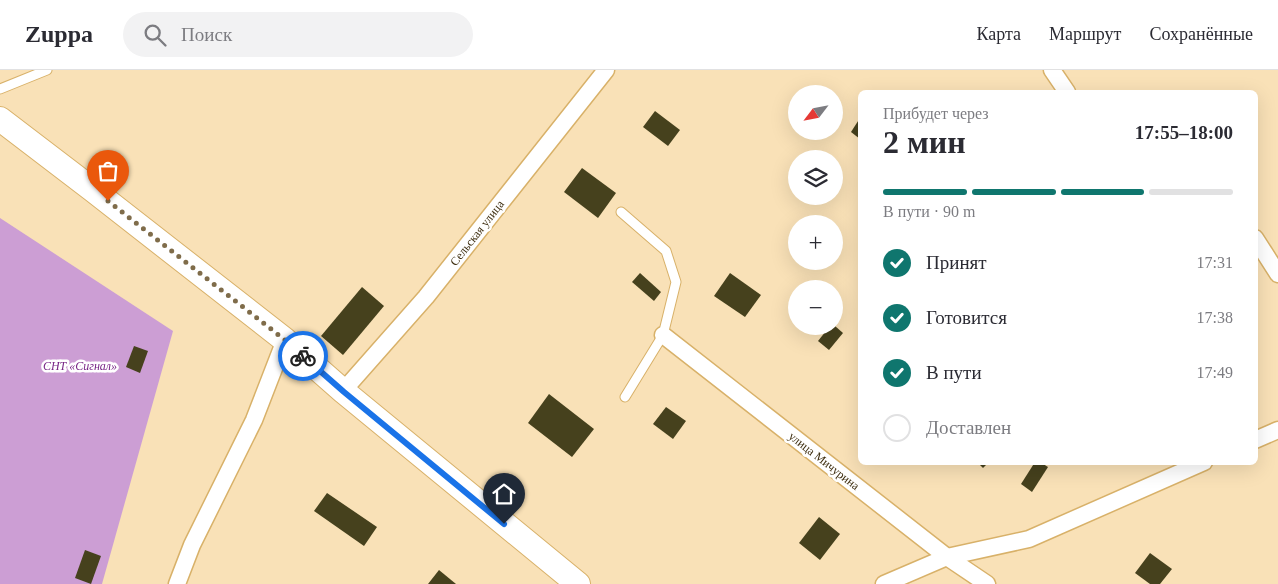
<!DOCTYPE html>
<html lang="ru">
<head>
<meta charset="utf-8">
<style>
	:root { --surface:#fff; --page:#f2f2f3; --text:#2b2b33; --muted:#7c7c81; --line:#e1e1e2; --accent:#0f766e }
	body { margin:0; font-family:Georgia,serif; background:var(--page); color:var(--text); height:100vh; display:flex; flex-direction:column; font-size:19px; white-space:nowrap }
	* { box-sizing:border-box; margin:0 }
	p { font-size:16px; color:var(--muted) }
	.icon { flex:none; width:28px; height:28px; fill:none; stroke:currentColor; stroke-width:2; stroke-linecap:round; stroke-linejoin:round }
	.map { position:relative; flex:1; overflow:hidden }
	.sheet { position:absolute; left:858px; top:20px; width:400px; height:375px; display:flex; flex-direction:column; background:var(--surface); border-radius:8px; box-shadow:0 5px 20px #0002 }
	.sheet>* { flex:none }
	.needle { width:32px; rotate:238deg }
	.buttons { position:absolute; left:788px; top:15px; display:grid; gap:10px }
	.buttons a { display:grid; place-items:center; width:55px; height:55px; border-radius:50%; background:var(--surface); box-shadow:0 5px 20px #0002; font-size:25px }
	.pin { position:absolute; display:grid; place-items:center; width:42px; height:42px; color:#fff; margin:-51px -21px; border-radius:50% 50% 50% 0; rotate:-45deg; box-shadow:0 0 5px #0007 }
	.pin .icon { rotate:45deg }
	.courier { position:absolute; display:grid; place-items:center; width:50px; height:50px; margin:-25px; border:4px solid #1a73e8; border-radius:50%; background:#fff; color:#222; box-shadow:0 1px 6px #0007 }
	.overview em { font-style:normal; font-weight:600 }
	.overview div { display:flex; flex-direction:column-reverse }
	.overview { display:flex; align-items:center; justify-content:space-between; height:85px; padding:0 25px }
	h1 { font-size:32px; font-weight:600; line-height:38px }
	.bar { display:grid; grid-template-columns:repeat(4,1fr); gap:8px 5px; align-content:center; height:60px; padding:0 25px }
	.bar i { height:6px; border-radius:4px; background:var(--line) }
	.bar .selected { background:var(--accent) }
	.bar p { grid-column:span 4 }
	ol { padding:0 25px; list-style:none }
	li { display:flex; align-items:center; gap:15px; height:55px }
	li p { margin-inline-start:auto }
	li .icon { padding:5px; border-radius:50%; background:var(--accent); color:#fff; stroke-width:4 }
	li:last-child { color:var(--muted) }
	li i { width:28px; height:28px; border:2px solid var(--line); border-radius:50% }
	header { display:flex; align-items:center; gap:30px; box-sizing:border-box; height:70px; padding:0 25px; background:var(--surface); border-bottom:1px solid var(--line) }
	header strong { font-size:24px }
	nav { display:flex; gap:28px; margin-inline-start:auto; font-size:18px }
	.search { width:350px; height:45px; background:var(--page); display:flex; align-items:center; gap:12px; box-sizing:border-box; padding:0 18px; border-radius:28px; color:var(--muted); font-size:19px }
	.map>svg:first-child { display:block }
	.green { fill:#cc9ed4 }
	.building { fill:#46411d }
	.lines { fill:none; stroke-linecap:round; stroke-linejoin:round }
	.lane-casing { stroke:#d8b169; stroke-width:11 }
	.street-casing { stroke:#d8b169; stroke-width:19 }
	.secondary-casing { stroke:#d8b169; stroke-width:26 }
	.lane { stroke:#fff; stroke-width:9 }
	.street { stroke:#fff; stroke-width:16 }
	.secondary { stroke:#fff; stroke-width:24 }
	.done { stroke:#7f6c4a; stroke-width:5; stroke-dasharray:0 9 }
	.route { stroke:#1a73e8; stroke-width:6 }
	.labels { text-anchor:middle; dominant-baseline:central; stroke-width:5; stroke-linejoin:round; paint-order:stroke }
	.street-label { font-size:12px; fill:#3d2d0f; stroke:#fff }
	.park-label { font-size:12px; font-style:italic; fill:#782686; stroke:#fff }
</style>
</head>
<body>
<header>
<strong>Zuppa</strong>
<div class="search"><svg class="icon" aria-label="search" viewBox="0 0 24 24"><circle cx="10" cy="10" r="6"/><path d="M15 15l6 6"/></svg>Поиск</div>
<nav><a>Карта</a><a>Маршрут</a><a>Сохранённые</a></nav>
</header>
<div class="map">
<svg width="1278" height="514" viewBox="0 0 1278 514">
	<rect width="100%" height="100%" fill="#f9e1b7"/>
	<polygon class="green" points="0,148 173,261 102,514 0,514"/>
	<g class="building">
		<polygon points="655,41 680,60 668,76 643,57"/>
		<polygon points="860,48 860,69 851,62"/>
		<polygon points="582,98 616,123 598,148 564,122"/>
		<polygon points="640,203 661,222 654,231 632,212"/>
		<polygon points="730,203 761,225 745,247 714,226"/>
		<polygon points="362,217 384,236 343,285 321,266"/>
		<polygon points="830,256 835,256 843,263 829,280 818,271"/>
		<polygon points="134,276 148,281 140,303 126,297"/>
		<polygon points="549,324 594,359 572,387 528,353"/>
		<polygon points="666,337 686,351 673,369 653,354"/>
		<polygon points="977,392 989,392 983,398"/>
		<polygon points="1035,392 1040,392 1048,397 1032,422 1021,414"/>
		<polygon points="327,423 377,457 364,476 314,441"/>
		<polygon points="819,447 840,464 820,490 799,473"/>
		<polygon points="85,480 101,486 91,514 75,508"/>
		<polygon points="1150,483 1172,499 1160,514 1150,514 1135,503"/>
		<polygon points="439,500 456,514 428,514"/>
	</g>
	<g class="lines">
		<defs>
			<g id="lane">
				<polyline points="0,19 47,0"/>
				<polyline points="621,142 666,181 676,212 663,265 625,327"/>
			</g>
			<g id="street">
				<polyline points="1052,0 1067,22"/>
				<polyline points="1255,168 1278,204"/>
				<polyline points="663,265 947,487 987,514"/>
				<polyline points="343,321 426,227 606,0"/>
				<polyline points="1255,370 1278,360"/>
				<polyline points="177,514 192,475 254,350 285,270"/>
				<polyline points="884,514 947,487 1029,469 1204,392"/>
			</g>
			<polyline id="secondary" points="0,49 93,120 285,270 343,321 578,514"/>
		</defs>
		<use href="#lane" class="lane-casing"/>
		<use href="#street" class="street-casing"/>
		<use href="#secondary" class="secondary-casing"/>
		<use href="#lane" class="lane"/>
		<use href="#street" class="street"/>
		<use href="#secondary" class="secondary"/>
	</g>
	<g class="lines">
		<polyline class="done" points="108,131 285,270 303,286"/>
		<polyline class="route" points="303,286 344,322 504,454"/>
	</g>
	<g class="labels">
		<g class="street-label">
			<text transform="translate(477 163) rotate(-52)">Сельская улица</text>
			<text transform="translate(824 391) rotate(38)">улица Мичурина</text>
		</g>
		<g class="park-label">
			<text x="80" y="296">СНТ «Сигнал»</text>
		</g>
	</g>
</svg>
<div class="buttons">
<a><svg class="needle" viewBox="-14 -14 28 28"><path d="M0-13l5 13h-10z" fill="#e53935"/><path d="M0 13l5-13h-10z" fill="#7c7c81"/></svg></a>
<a><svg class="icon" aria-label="layers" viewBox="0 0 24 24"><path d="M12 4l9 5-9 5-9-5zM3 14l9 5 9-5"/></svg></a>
<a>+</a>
<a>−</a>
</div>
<div class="pin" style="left:108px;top:131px;background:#ea580c"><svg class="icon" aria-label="bag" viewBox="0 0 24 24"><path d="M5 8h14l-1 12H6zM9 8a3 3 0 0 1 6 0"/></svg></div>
<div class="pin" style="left:504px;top:454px;background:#1f2937"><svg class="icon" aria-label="home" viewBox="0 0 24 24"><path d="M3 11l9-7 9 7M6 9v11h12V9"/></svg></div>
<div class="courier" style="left:303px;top:286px"><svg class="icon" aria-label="bike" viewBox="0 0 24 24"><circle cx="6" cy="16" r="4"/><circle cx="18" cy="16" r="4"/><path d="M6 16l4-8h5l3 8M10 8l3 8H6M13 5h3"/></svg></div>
<section class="sheet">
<div class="overview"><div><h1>2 мин</h1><p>Прибудет через</p></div><em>17:55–18:00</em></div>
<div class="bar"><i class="selected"></i><i class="selected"></i><i class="selected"></i><i></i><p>В пути · 90 m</p></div>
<ol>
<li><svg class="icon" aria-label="check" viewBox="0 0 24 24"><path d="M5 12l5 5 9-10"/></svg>Принят<p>17:31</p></li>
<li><svg class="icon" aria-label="check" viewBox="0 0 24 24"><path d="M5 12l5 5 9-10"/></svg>Готовится<p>17:38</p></li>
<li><svg class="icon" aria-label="check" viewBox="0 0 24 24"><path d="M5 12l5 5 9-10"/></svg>В пути<p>17:49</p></li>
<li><i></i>Доставлен</li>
</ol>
</section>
</div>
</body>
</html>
